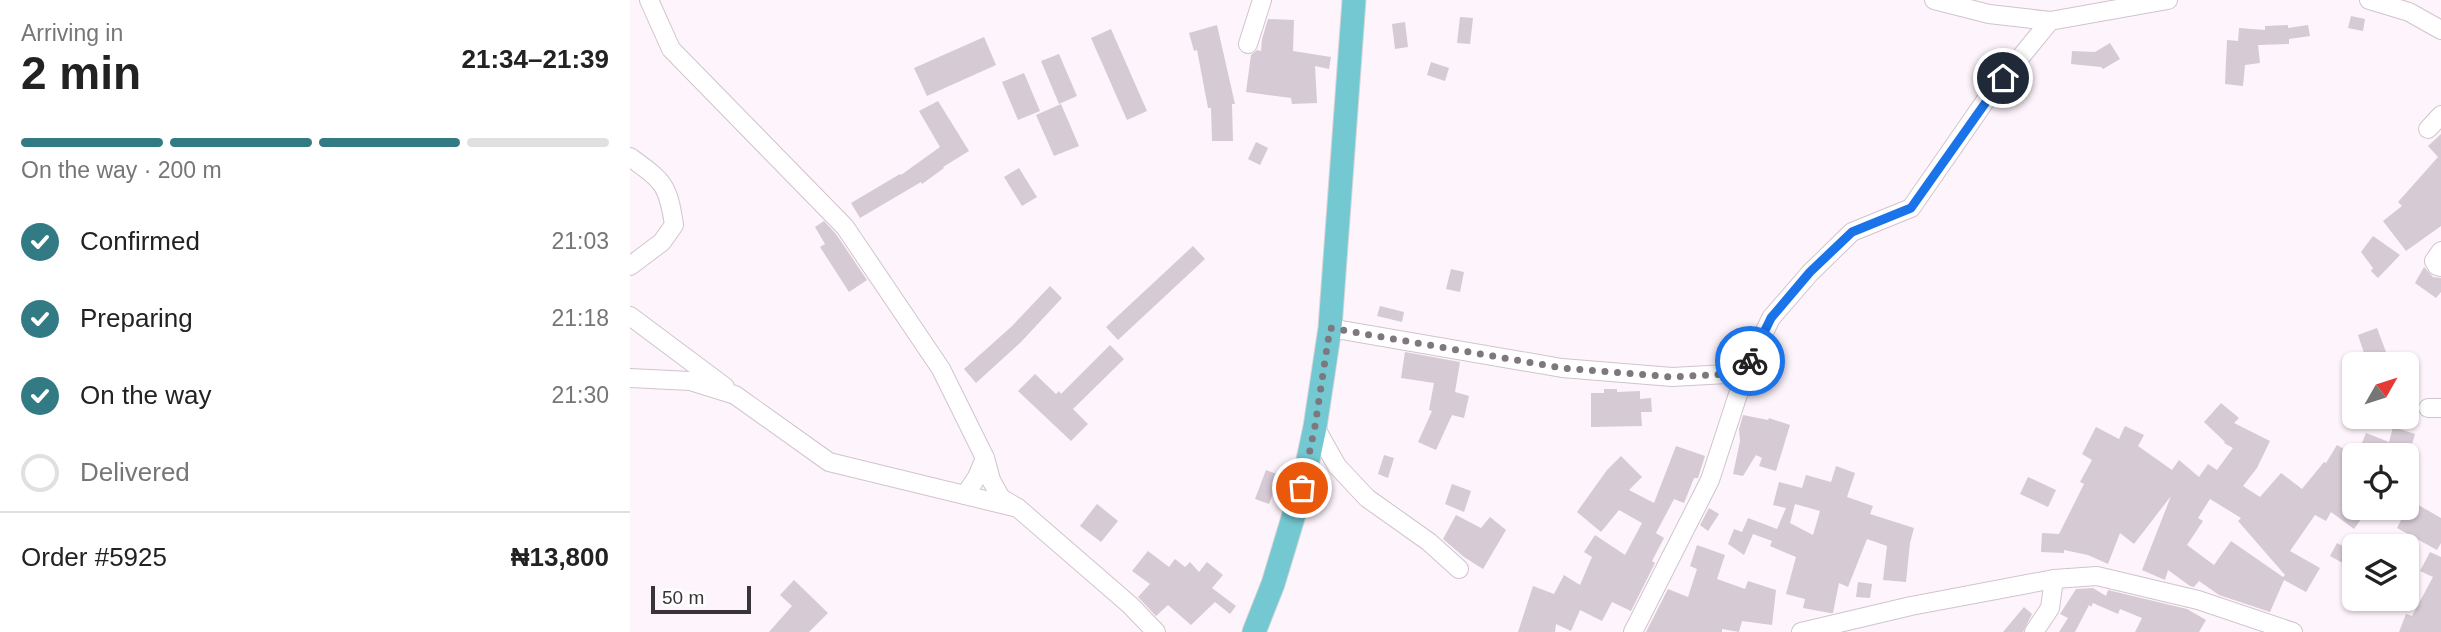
<!DOCTYPE html>
<html lang="en">
<head>
<meta charset="utf-8">
<style>
	:root { --surface:#fff; --page:#f2f2f2; --text:#222; --muted:#767676; --line:#e0e0e0; --accent:#337b84 }
	body { margin:0; font-family:Helvetica,sans-serif; background:var(--page); color:var(--text); height:100vh; display:flex; flex-direction:column; font-size:26px; white-space:nowrap }
	* { box-sizing:border-box; margin:0 }
	p { font-size:23px; color:var(--muted) }
	.icon { flex:none; width:38px; height:38px; fill:none; stroke:currentColor; stroke-width:2; stroke-linecap:round; stroke-linejoin:round }
	.map { position:relative; flex:1; overflow:hidden }
	.panel { display:flex; flex-direction:column; background:var(--surface); width:630px }
	.panel>* { flex:none }
	.needle { width:46px; rotate:51deg }
	.buttons { position:absolute; left:1712px; top:352px; display:grid; gap:14px }
	.buttons a { display:grid; place-items:center; width:77px; height:77px; border-radius:10px; background:var(--surface); box-shadow:0 2px 5px #0004; font-size:35px }
	.scale { position:absolute; left:21px; bottom:18px; width:100px; box-sizing:border-box; padding-left:7px; border:4px solid #393438; border-top:0; font-size:19px; line-height:24px; white-space:nowrap; color:#393438; -webkit-text-stroke:5px #fff; paint-order:stroke }
	.pin { position:absolute; display:grid; place-items:center; width:60px; height:60px; color:#fff; margin:-30px; border:4px solid #fff; border-radius:50%; box-shadow:0 2px 7px #0007 }
	.courier { position:absolute; display:grid; place-items:center; width:70px; height:70px; margin:-35px; border:5px solid #1a73e8; border-radius:50%; background:#fff; color:#222; box-shadow:0 2px 9px #0007 }
	.headline em { font-style:normal; font-weight:700 }
	.headline div { display:flex; flex-direction:column-reverse }
	.headline { display:flex; align-items:center; justify-content:space-between; height:119px; padding:0 21px }
	h1 { font-size:46px; font-weight:700; line-height:52px }
	.bar { display:grid; grid-template-columns:repeat(4,1fr); gap:10px 7px; align-content:center; height:84px; padding:0 21px }
	.bar i { height:9px; border-radius:5px; background:var(--line) }
	.bar .current { background:var(--accent) }
	.bar p { grid-column:span 4 }
	.line { display:flex; align-items:center; gap:18px; padding:0 21px; border-top:2px solid var(--line) }
	.line div { flex:1 }
	ol { padding:0 21px; list-style:none }
	li { display:flex; align-items:center; gap:21px; height:77px }
	li p { margin-inline-start:auto }
	li .icon { padding:7px; border-radius:50%; background:var(--accent); color:#fff; stroke-width:4 }
	li:last-child { color:var(--muted) }
	li i { width:38px; height:38px; border:4px solid var(--line); border-radius:50% }
	main { display:flex; flex:1; min-height:0 }
	.map>svg:first-child { display:block }
	.building { fill:#d6cad4; fill-rule:evenodd }
	.lines { fill:none; stroke-linecap:round; stroke-linejoin:round }
	.minor-casing { stroke:#d0c4cd; stroke-width:20 }
	.major-casing { stroke:#d7d6d7; stroke-width:25 }
	.minor { stroke:#fff; stroke-width:18 }
	.major { stroke:#74c8d1; stroke-width:23 }
	.done { stroke:#7e777d; stroke-width:7; stroke-dasharray:0 12.6 }
	.route { stroke:#1a73e8; stroke-width:9 }
</style>
</head>
<body>
<main>
<section class="panel">
<div class="headline"><div><h1>2 min</h1><p>Arriving in</p></div><em>21:34–21:39</em></div>
<div class="bar"><i class="current"></i><i class="current"></i><i class="current"></i><i></i><p>On the way · 200 m</p></div>
<ol>
<li><svg class="icon" aria-label="check" viewBox="0 0 24 24"><path d="M5 12l5 5 9-10"/></svg>Confirmed<p>21:03</p></li>
<li><svg class="icon" aria-label="check" viewBox="0 0 24 24"><path d="M5 12l5 5 9-10"/></svg>Preparing<p>21:18</p></li>
<li><svg class="icon" aria-label="check" viewBox="0 0 24 24"><path d="M5 12l5 5 9-10"/></svg>On the way<p>21:30</p></li>
<li><i></i>Delivered</li>
</ol>
<div class="line" style="height:91px"><div>Order #5925</div><b>₦13,800</b></div>
</section>
<div class="map">
<svg width="1811" height="632" viewBox="0 0 1811 632">
	<rect width="100%" height="100%" fill="#fef4fc"/>
	<g class="building">
		<polygon points="1721,16 1735,19 1733,31 1718,28"/>
		<polygon points="830,17 843,18 840,44 827,43"/>
		<polygon points="638,19 664,20 663,51 701,57 699,69 685,66 687,103 662,104 661,98 616,92 621,55 627,50 631,51 632,39"/>
		<polygon points="775,22 778,47 765,49 762,24"/>
		<polygon points="587,25 605,104 602,104 603,141 582,141 581,108 578,108 567,50 564,51 559,33"/>
		<polygon points="1658,25 1658,28 1678,25 1680,36 1659,39 1659,44 1628,45 1630,63 1615,65 1613,86 1595,84 1597,40 1608,41 1609,28 1635,30 1635,26"/>
		<polygon points="481,29 517,111 497,120 461,38"/>
		<polygon points="354,37 366,65 297,96 284,68"/>
		<polygon points="1480,43 1490,59 1473,69 1471,67 1441,64 1442,51 1465,52"/>
		<polygon points="429,54 447,96 429,104 411,61"/>
		<polygon points="801,62 819,68 815,81 797,75"/>
		<polygon points="394,73 410,111 388,120 372,82"/>
		<polygon points="308,101 339,151 313,167 314,168 292,184 291,182 230,218 221,203 270,174 271,175 310,147 289,111"/>
		<polygon points="431,104 449,146 424,156 406,115"/>
		<polygon points="1811,134 1811,226 1776,251 1753,221 1772,206 1768,202 1808,157 1798,146"/>
		<polygon points="626,142 638,148 630,165 618,159"/>
		<polygon points="389,168 407,197 392,206 374,177"/>
		<polygon points="194,221 206,234 237,280 219,292 190,247 195,244 185,227"/>
		<polygon points="1743,236 1770,255 1748,278 1741,271 1743,268 1731,252"/>
		<polygon points="563,246 575,259 488,340 476,327"/>
		<polygon points="1794,267 1803,277 1811,278 1811,292 1806,298 1785,283"/>
		<polygon points="821,269 834,272 830,292 816,289"/>
		<polygon points="420,286 432,298 391,342 346,383 334,369 381,327"/>
		<polygon points="750,306 774,312 772,322 747,316"/>
		<polygon points="1747,328 1756,352 1736,359 1728,335"/>
		<polygon points="480,345 494,359 443,409 458,424 441,441 388,391 405,374 426,394 429,391 431,394"/>
		<polygon points="775,352 830,362 825,392 839,396 834,418 822,415 806,450 788,442 802,411 799,410 804,383 771,378"/>
		<polygon points="974,389 987,389 987,392 1010,391 1010,399 1021,398 1022,412 1011,412 1012,426 961,427 961,393 974,393"/>
		<path d="M1591,403L1609,418L1604,423L1640,441L1627,468L1613,486L1630,497L1651,473L1672,489L1694,462L1696,463L1707,445L1724,455V473L1714,489L1724,496V508H1739L1724,529L1701,512L1696,521L1685,515L1660,551L1690,568L1676,592L1654,580L1640,612L1589,595L1569,581L1564,587L1560,586L1538,570L1535,580L1512,570L1541,496L1504,544L1490,533L1478,564L1458,555L1434,550V553L1411,552L1412,533L1429,534L1454,484L1450,482L1462,460L1452,454L1466,427L1489,439L1495,426L1514,435L1508,446L1542,470L1549,460L1569,477L1578,464L1587,470L1603,448L1594,443L1595,442L1574,422ZM1580,499L1611,518L1608,521L1655,575L1653,577L1601,541L1584,565L1557,545L1573,521L1568,518Z"/>
		<polygon points="1113,415 1138,420 1139,418 1160,425 1146,471 1129,466 1132,458 1126,455 1113,476 1103,474 1110,441 1109,429"/>
		<polygon points="1763,427 1785,434 1779,455 1727,455 1736,433 1759,442"/>
		<polygon points="1046,446 1075,456 1068,478 1064,478 1054,503 1044,499 1026,533 1034,538 1022,561 1025,563 1001,611 982,602 972,621 950,610 941,631 926,624 925,632 888,632 903,586 924,594 934,575 950,585 962,557 954,552 965,535 995,555 1012,523 989,510 971,532 947,512 977,470 991,456 1012,477 999,490 1024,503"/>
		<polygon points="754,455 764,458 758,478 748,474"/>
		<path d="M1206,466L1225,473L1217,497L1243,506L1240,514L1284,528L1280,543L1276,582L1253,580L1257,546L1237,539L1218,587L1209,583L1203,613H1200L1173,608L1175,599L1156,594L1166,557L1140,546L1142,541L1123,534L1114,555L1098,544L1104,529L1112,532L1118,518L1147,529L1156,508L1143,505L1149,482L1172,488L1176,475L1201,482ZM1165,504L1190,511L1183,535L1160,523Z"/>
		<polygon points="636,470 650,475 639,504 625,499"/>
		<polygon points="1398,477 1426,490 1418,507 1390,494"/>
		<polygon points="822,484 841,491 834,512 815,504"/>
		<polygon points="1776,498 1811,518 1811,543 1807,550 1767,528 1776,510"/>
		<polygon points="467,504 488,521 471,542 450,526"/>
		<polygon points="1079,508 1089,514 1078,531 1070,525"/>
		<polygon points="826,515 851,528 860,517 876,530 853,569 834,557 813,539"/>
		<polygon points="1707,543 1724,552 1724,560 1720,567 1700,556"/>
		<polygon points="1067,545 1095,555 1087,579 1115,589 1118,581 1146,590 1142,625 1112,621 1109,632 1092,629 1092,632 1016,632 1038,589 1058,597 1067,569 1060,566"/>
		<polygon points="518,551 539,567 545,559 555,567 560,562 569,572 577,562 593,575 582,588 606,606 600,614 585,602 561,625 538,605 526,616 508,597 520,584 502,571"/>
		<polygon points="1800,552 1811,557 1811,632 1769,632 1776,614 1782,616 1803,577 1790,571"/>
		<polygon points="164,580 198,613 179,632 139,632 162,606 150,595"/>
		<polygon points="1228,582 1242,584 1240,598 1226,597"/>
		<polygon points="1463,588 1476,596 1478,590 1557,609 1576,620 1569,632 1505,632 1512,618 1490,609 1488,614 1463,603 1461,607 1459,605 1445,632 1429,632 1438,618 1430,614 1446,589"/>
		<polygon points="1394,607 1402,614 1393,632 1373,632"/>
	</g>
	<g class="lines">
		<defs>
			<g id="minor">
				<polyline points="19,0 41,49 215,227 311,369 355,458 361,480 371,498 388,508"/>
				<polyline points="1304,0 1359,14 1420,21 1538,0"/>
				<polyline points="1739,0 1779,12 1811,30"/>
				<polyline points="618,44 632,0"/>
				<polyline points="1798,129 1811,115"/>
				<path d="M0,157C33,181 38,184 44,225L32,242L0,266"/>
				<polyline points="1811,251 1804,261 1807,266 1811,267"/>
				<polyline points="0,316 95,387"/>
				<polyline points="700,328 932,368 1042,377 1115,373"/>
				<polyline points="0,378 60,381 105,395 199,462 388,508 500,605 526,632"/>
				<polyline points="1798,408 1811,408"/>
				<polyline points="685,427 707,466 737,498 799,542 829,569"/>
				<polyline points="335,495 347,477 355,458"/>
				<polyline points="1003,632 1080,480 1115,373 1141,318 1180,273 1222,232 1281,208 1358,97 1420,21"/>
				<polyline points="1171,632 1281,606 1424,579 1467,576 1568,600 1663,632"/>
				<polyline points="1404,632 1420,608 1424,579"/>
			</g>
			<polyline id="major" points="624,632 643,584 672,488 685,427 700,328 724,0"/>
		</defs>
		<use href="#minor" class="minor-casing"/>
		<use href="#major" class="major-casing"/>
		<use href="#minor" class="minor"/>
		<use href="#major" class="major"/>
	</g>
	<g class="lines">
		<polyline class="done" points="672,488 685,426 700,328 932,368 1042,377 1115,373 1120,361"/>
		<polyline class="route" points="1120,361 1141,318 1180,272 1222,232 1281,208 1373,78"/>
	</g>
</svg>
<div class="buttons">
<a><svg class="needle" viewBox="-14 -14 28 28"><path d="M0-13l5 13h-10z" fill="#e53935"/><path d="M0 13l5-13h-10z" fill="#767676"/></svg></a>
<a><svg class="icon" aria-label="locate" viewBox="0 0 24 24"><circle cx="12" cy="12" r="6"/><path d="M12 2v4M12 18v4M2 12h4M18 12h4"/></svg></a>
<a><svg class="icon" aria-label="layers" viewBox="0 0 24 24"><path d="M12 4l9 5-9 5-9-5zM3 14l9 5 9-5"/></svg></a>
</div>
<div class="scale">50 m</div>
<div class="pin" style="left:672px;top:488px;background:#ea580c"><svg class="icon" aria-label="bag" viewBox="0 0 24 24"><path d="M5 8h14l-1 12H6zM9 8a3 3 0 0 1 6 0"/></svg></div>
<div class="pin" style="left:1373px;top:78px;background:#1f2937"><svg class="icon" aria-label="home" viewBox="0 0 24 24"><path d="M3 11l9-7 9 7M6 9v11h12V9"/></svg></div>
<div class="courier" style="left:1120px;top:361px"><svg class="icon" aria-label="bike" viewBox="0 0 24 24"><circle cx="6" cy="16" r="4"/><circle cx="18" cy="16" r="4"/><path d="M6 16l4-8h5l3 8M10 8l3 8H6M13 5h3"/></svg></div>
</div>
</main>
</body>
</html>
